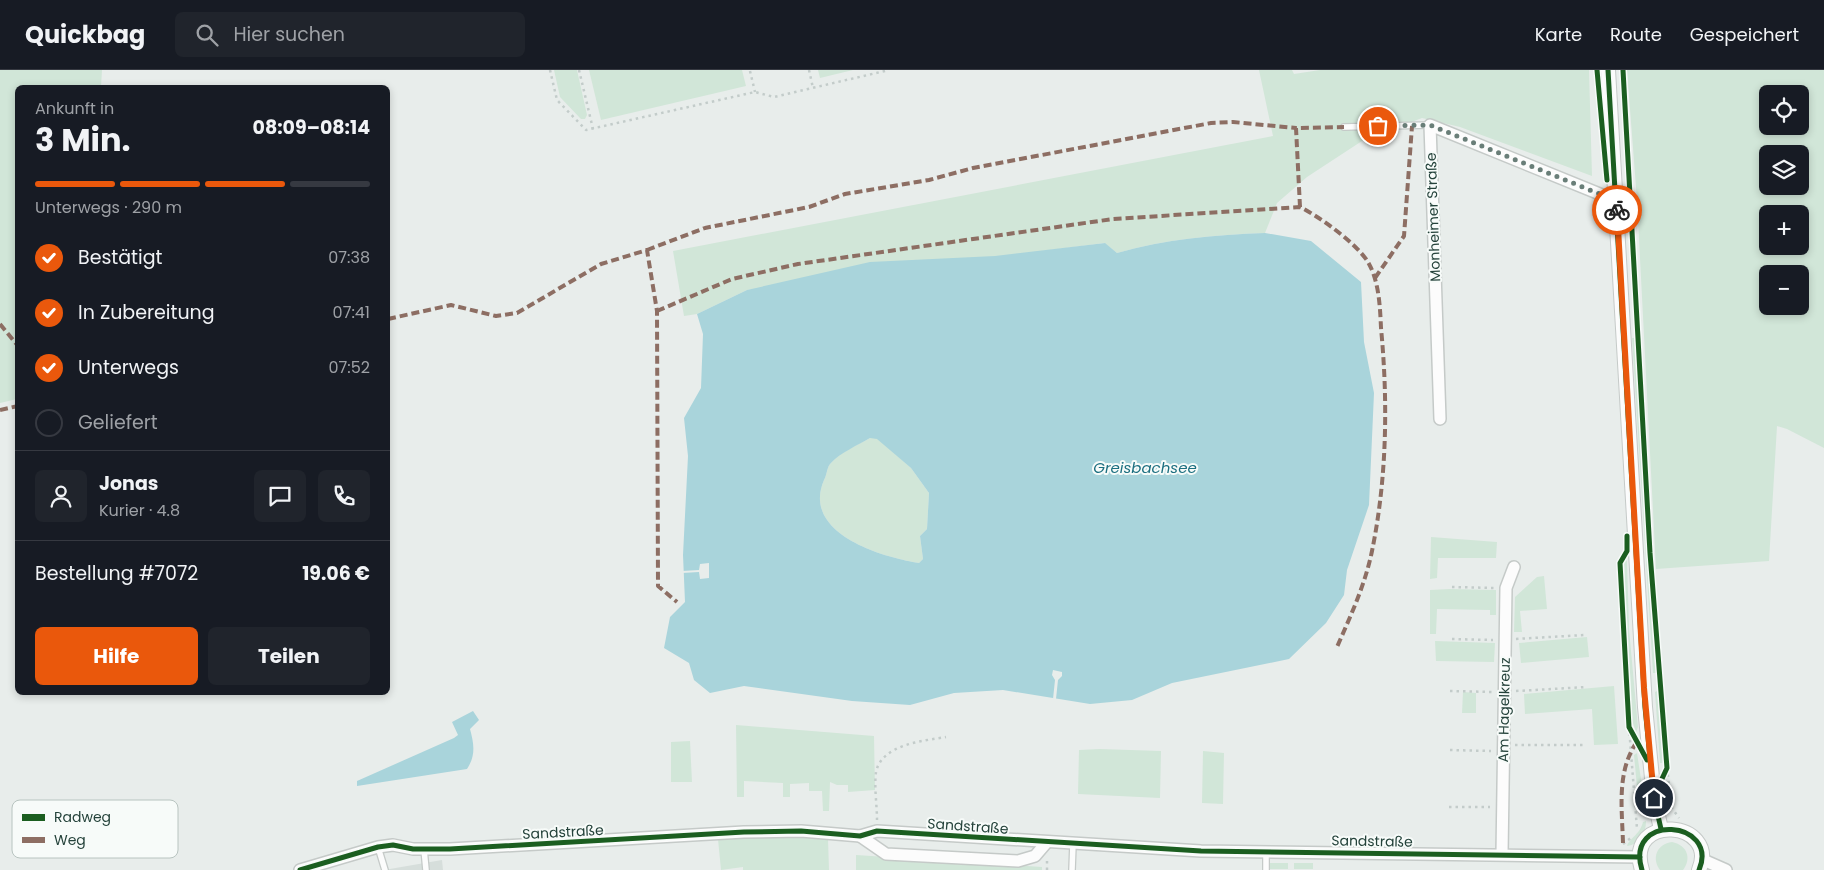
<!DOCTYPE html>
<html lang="de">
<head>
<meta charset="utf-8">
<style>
	:root { --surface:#171b24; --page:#20242c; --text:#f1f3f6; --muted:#9ea1a6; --line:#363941; --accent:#ea580c }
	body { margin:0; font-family:Poppins,sans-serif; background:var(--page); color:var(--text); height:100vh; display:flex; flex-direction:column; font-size:19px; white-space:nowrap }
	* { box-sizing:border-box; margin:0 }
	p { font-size:16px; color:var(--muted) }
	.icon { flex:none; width:28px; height:28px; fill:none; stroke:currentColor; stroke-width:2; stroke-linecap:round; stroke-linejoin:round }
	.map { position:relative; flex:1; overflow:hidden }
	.panel { position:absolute; left:15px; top:15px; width:375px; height:610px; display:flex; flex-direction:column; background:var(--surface); border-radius:8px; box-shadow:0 2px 8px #0003 }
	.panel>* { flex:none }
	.tools { position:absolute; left:1759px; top:15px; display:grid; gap:10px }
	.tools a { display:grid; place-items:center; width:50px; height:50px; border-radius:8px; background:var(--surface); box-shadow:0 2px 8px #0003; font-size:25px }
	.pin { position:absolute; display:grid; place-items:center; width:42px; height:42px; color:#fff; margin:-21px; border:2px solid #fff; border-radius:50%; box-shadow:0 1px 5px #0007 }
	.courier { position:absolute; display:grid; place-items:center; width:50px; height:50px; margin:-25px; border:4px solid #ea580c; border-radius:50%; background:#fff; color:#222; box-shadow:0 1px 6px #0007 }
	.head em { font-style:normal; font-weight:700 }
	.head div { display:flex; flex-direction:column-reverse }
	.head { display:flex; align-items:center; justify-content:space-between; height:85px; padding:0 20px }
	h1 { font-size:32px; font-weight:700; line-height:38px }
	.bar { display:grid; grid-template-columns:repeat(4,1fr); gap:8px 5px; align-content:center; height:60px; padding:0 20px }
	.bar i { height:6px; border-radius:4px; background:var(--line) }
	.bar .active { background:var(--accent) }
	.bar p { grid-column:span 4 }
	.line { display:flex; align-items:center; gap:12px; padding:0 20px; border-top:1px solid var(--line) }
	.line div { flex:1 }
	.round { display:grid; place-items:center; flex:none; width:52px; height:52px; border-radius:8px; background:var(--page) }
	ol { padding:0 20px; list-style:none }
	li { display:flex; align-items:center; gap:15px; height:55px }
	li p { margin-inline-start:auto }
	li .icon { padding:5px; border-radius:50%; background:var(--accent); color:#fff; stroke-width:4 }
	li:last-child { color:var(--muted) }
	li i { width:28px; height:28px; border:2px solid var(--line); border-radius:50% }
	.primary-button { display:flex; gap:10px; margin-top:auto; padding:10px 20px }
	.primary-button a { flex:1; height:58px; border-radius:8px; background:var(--accent); color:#fff; font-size:20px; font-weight:700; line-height:58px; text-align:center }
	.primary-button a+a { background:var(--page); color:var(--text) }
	header { display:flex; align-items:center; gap:30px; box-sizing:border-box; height:70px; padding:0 25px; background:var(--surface); border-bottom:1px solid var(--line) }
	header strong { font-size:24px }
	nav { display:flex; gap:28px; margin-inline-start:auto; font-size:18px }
	.search { width:350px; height:45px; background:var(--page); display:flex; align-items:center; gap:12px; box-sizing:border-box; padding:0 18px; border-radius:8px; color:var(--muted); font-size:19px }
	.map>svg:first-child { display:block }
	.built { fill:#d6dedb }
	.green { fill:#d1e6d8; fill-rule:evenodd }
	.water { fill:#a9d4db; fill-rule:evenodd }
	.pier { fill:#e8edeb }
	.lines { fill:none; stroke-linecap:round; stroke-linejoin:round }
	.service-casing { stroke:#c5cac8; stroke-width:8 }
	.minor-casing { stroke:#c5cac8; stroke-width:14 }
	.tertiary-casing { stroke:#c5cac8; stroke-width:16 }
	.path { stroke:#c3ccca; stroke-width:2.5; stroke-dasharray:2.5 4; stroke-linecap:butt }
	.service { stroke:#fcfcfc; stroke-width:5.5 }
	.minor { stroke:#fcfcfc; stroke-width:11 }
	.tertiary { stroke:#fcfcfc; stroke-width:14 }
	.quiet { stroke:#8d6e63; stroke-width:4; stroke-dasharray:8 4; stroke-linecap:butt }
	.cycleway-casing { stroke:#f7fbf9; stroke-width:8 }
	.cycleway { stroke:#1b5e20; stroke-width:5 }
	.done { stroke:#697e78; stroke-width:5; stroke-dasharray:0 9 }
	.route { stroke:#ea580c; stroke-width:6 }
	.labels { text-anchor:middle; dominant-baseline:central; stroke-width:4; stroke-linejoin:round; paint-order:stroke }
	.street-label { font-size:14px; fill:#24423a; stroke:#f7fbf9 }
	.water-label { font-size:15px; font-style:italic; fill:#1c6f80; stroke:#f7fbf9 }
	.key { fill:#f7fbf9; stroke:#b8c4c0; stroke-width:1 }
	.key-label { font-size:14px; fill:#24423a }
</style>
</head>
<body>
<header>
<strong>Quickbag</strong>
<div class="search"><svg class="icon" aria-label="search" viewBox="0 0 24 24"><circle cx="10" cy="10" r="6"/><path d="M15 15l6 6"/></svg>Hier suchen</div>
<nav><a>Karte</a><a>Route</a><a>Gespeichert</a></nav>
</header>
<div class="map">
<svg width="1824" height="800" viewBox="0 0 1824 800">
	<rect width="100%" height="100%" fill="#e8edeb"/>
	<polygon class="built" points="442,790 443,800 384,800"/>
	<g class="green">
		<polygon points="0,0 102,0 101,17 18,18 17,329 0,333"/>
		<polygon points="554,0 577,0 587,45 585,49 581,49 560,27"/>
		<polygon points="589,0 742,0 746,16 601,50"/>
		<polygon points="818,0 853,0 820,8"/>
		<path d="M1259,0H1292L1294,4L1320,0H1589L1592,106L1460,57L1422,48L1362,71L1307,107L1277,133L1265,163C1215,165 1165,169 1117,183L1104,173L747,220L697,244L684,246L673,181L1273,66Z"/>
		<path d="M1627,0H1824V378L1787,359L1777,356L1769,491L1656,499L1637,130ZM1768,24H1800V56H1768ZM1768,84H1800V116H1768ZM1768,144H1800V176H1768ZM1768,204H1800V236H1768Z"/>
		<polygon points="1632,268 1636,268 1657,603 1653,603"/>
		<path d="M870,368H877L911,398L929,423L927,459L920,466L923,489L919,493C881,487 801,463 824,410C827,405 827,396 831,393C840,382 858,375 870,368Z"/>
		<polygon points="1431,467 1497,472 1496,488 1438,488 1437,508 1430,509"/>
		<polygon points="1624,489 1627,491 1629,559 1638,657 1636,662 1631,647 1627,594"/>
		<polygon points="1544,506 1547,539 1520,541 1522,562 1514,562 1515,527 1537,507"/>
		<polygon points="1450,519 1496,520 1496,545 1490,545 1490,540 1437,539 1436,564 1430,564 1430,520"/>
		<polygon points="1587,567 1589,587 1521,593 1519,573"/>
		<polygon points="1435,571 1495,573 1494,592 1436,591"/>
		<polygon points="1614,616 1618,674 1594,675 1592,639 1525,644 1524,624"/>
		<polygon points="1659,620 1664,691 1662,693 1660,693 1655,622"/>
		<polygon points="1463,622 1476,623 1476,643 1462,643"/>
		<polygon points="736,655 874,666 875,720 848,722 848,715 837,715 830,712 829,741 823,741 822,721 809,721 809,713 790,714 790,727 783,727 783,713 744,711 744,727 737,727"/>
		<polygon points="690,671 692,712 671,712 671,672"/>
		<polygon points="1100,679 1161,681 1160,728 1078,724 1079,680"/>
		<polygon points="1203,681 1224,683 1223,734 1202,733"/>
		<polygon points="1637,683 1646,742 1641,741 1639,738 1634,685"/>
		<path d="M1646,751C1646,764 1640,774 1627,776C1630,767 1639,766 1643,752Z"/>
		<polygon points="771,766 828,769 829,800 743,800 743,797 721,800 718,769"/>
		<path d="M1672,772C1687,775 1692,788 1683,800H1660C1651,788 1657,774 1672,772Z"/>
		<polygon points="856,785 1042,797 1042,800 856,800"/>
		<rect x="1270" y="793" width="18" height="6"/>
		<rect x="1294" y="793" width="19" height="6"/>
	</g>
	<g class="water">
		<path d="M1265,163L1311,171L1361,212L1364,272L1374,323L1369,435L1347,500L1344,525L1326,553L1289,589L1172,613L1132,630L1090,634L1003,620L954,623L910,635L852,631L744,616L710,623L694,610L689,593L664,578L670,547L685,532L683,485L688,386L684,348L701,318L703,264L697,244L747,220L870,192L995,186L1105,173L1117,183C1165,169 1215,165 1265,163ZM870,368L877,369L911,398L929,423L927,459L920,466L923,489L919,493C881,487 801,463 824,410C827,405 827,396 831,393C840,383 858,375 870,368Z"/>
		<path d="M473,641L479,650L470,659C474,674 476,685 467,699L357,716V711L454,668L458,665L452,652Z"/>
	</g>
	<g class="pier">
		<polygon points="709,493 709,508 700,509 699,502 682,503 682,501 699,500 700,494"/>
		<polygon points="1053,600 1062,602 1062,606 1058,610 1056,629 1053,629 1055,610 1052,605"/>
	</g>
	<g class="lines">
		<defs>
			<g id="service">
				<polyline points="1344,57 1430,55"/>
				<polyline points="378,777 385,800"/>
				<polyline points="424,779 426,800"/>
				<polyline points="1266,782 1266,800"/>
				<polyline points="1072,800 1073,774"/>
			</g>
			<g id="minor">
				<polyline points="1440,349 1430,55 1617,131"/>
				<polyline points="860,766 886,784 1018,791 1035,786 1047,772"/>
				<polyline points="1502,784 1506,518 1514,497"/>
				<polyline points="1701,789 1726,800"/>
				<polyline points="300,800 378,777 393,775 413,779 450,779 744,762 801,761 860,766 877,761 1201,781 1640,787"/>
			</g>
			<g id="tertiary">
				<polyline points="1608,0 1645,637 1654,728 1661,759"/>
				<path d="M1642,800C1624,742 1720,750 1699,800"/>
			</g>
		</defs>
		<use href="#service" class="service-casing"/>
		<use href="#minor" class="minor-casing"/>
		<use href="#tertiary" class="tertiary-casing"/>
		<g class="path">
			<polyline points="550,0 557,30 586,60 755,22 774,27 889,0"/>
			<polyline points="579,0 593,59"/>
			<polyline points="809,0 813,18"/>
			<polyline points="750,1 755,22"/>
			<polyline points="1452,517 1495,518"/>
			<polyline points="1452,569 1493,570"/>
			<polyline points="1516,569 1584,565"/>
			<polyline points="1450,621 1493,622"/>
			<polyline points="1516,621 1587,617"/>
			<polyline points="1629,657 1637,759"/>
			<polyline points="1515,675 1583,675"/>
			<polyline points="1450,680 1491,681"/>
			<polyline points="1667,698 1672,738 1679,748"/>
			<polyline points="1449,737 1490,737"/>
			<path d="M877,750C877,735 874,717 876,702C882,674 923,671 946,667"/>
			<polyline points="1623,774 1632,767"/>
			<polyline points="1047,791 1047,800"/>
		</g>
		<use href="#service" class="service"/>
		<use href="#minor" class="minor"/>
		<use href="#tertiary" class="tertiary"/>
		<g class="quiet">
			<polyline points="1300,137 1296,58 1344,57"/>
			<polyline points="647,180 705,158 809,137 845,124 929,110 973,98 1211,53 1233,52 1296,58"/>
			<polyline points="1375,208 1404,166 1412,56"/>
			<path d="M657,241L732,209L798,194L1113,149L1300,137C1320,147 1356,173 1368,192C1379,211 1380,236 1381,258C1388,331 1387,408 1372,481C1365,515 1351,545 1337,577"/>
			<polyline points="388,249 451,235 496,246 517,243 601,194 647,180 657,241 658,516 677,532"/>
			<polyline points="0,254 18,276"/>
			<polyline points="0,340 18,336"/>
			<path d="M1623,773C1622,737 1616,699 1639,669"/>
		</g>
		<defs>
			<g id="cycleway">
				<polyline points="1597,0 1607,110"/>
				<polyline points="1608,0 1645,637 1654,728 1661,759"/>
				<polyline points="1623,0 1650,483 1667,698 1654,726"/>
				<polyline points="1627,466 1627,481 1620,493 1629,657 1647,690"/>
				<polyline points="300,800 378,777 393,775 413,779 450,779 744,762 801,761 860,766 877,761 1201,781 1640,787"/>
				<path d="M1642,800C1624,742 1720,750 1699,800"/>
			</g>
		</defs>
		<use href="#cycleway" class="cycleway-casing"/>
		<use href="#cycleway" class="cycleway"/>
	</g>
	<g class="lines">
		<polyline class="done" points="1378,56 1430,55 1617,131 1617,140"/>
		<polyline class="route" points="1617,140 1644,618 1654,728"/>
	</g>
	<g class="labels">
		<g class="street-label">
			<text transform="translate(1433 147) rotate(-92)">Monheimer Straße</text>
			<text transform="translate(1504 640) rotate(-89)">Am Hagelkreuz</text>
			<text transform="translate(968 756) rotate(4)">Sandstraße</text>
			<text transform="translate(563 762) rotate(-3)">Sandstraße</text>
			<text transform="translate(1372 771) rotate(1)">Sandstraße</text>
		</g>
		<g class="water-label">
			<text x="1145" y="397">Greisbachsee</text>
		</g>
	</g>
	<rect x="12" y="730" width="166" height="58" rx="8" class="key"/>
	<rect x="22" y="744" width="23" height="7" fill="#1b5e20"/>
	<rect x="22" y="767" width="23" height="6" fill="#8d6e63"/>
	<g class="key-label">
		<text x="54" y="752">Radweg</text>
		<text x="54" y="775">Weg</text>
	</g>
</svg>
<div class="tools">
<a><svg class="icon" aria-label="locate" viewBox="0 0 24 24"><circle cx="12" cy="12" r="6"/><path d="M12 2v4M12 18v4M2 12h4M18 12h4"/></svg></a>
<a><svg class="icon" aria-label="layers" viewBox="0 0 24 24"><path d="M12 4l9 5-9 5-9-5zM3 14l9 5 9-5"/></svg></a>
<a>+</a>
<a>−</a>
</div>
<div class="pin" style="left:1378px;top:56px;background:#ea580c"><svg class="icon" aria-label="bag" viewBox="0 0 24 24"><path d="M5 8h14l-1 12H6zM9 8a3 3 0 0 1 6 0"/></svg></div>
<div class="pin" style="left:1654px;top:728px;background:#1f2937"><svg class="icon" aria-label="home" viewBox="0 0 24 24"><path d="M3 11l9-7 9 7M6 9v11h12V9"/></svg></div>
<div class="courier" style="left:1617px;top:140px"><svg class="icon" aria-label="bike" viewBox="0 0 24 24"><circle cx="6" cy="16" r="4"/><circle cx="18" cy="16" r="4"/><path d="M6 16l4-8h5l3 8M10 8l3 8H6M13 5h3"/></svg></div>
<section class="panel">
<div class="head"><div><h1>3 Min.</h1><p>Ankunft in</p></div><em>08:09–08:14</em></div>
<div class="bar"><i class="active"></i><i class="active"></i><i class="active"></i><i></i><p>Unterwegs · 290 m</p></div>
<ol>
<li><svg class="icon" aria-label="check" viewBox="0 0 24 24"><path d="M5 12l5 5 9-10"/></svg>Bestätigt<p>07:38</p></li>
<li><svg class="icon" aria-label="check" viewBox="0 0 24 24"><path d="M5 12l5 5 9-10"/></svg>In Zubereitung<p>07:41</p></li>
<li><svg class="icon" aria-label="check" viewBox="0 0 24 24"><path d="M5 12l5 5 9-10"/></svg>Unterwegs<p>07:52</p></li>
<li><i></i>Geliefert</li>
</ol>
<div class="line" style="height:90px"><a class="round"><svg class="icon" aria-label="person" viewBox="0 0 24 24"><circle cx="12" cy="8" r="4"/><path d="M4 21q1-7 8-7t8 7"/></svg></a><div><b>Jonas</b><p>Kurier · 4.8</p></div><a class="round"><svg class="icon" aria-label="chat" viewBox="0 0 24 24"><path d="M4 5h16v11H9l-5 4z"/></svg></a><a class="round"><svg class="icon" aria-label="phone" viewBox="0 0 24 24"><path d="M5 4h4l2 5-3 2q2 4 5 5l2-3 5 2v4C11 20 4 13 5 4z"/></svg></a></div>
<div class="line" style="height:65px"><div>Bestellung #7072</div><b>19.06 €</b></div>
<div class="primary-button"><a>Hilfe</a><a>Teilen</a></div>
</section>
</div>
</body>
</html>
